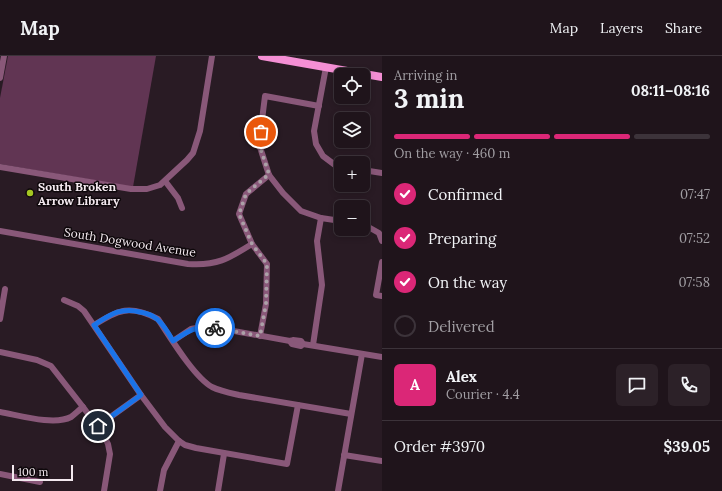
<!DOCTYPE html>
<html lang="en">
<head>
<meta charset="utf-8">
<style>
	:root { --surface:#1f141b; --page:#2c2128; --text:#f1f3f6; --muted:#a19ea3; --line:#3c333a; --accent:#db2777 }
	body { margin:0; font-family:Lora,serif; background:var(--page); color:var(--text); height:100vh; display:flex; flex-direction:column; font-size:15px; white-space:nowrap }
	* { box-sizing:border-box; margin:0 }
	p { font-size:13px; color:var(--muted) }
	.icon { flex:none; width:22px; height:22px; fill:none; stroke:currentColor; stroke-width:2; stroke-linecap:round; stroke-linejoin:round }
	.map { position:relative; flex:1; overflow:hidden }
	.drawer { display:flex; flex-direction:column; background:var(--surface); width:340px }
	.drawer>* { flex:none }
	.controls { position:absolute; left:334px; top:12px; display:grid; gap:8px }
	.controls a { display:grid; place-items:center; width:36px; height:36px; border-radius:6px; background:var(--surface); box-shadow:0 2px 6px #0003,0 0 0 1px var(--line); font-size:20px }
	.scale { position:absolute; left:12px; bottom:10px; width:61px; box-sizing:border-box; padding-left:4px; border:2px solid #f3e9ef; border-top:0; font-size:11px; line-height:14px; white-space:nowrap; color:#f3e9ef; -webkit-text-stroke:3px #0e080b; paint-order:stroke }
	.pin { position:absolute; display:grid; place-items:center; width:34px; height:34px; color:#fff; margin:-17px; border:2px solid #fff; border-radius:50%; box-shadow:0 1px 4px #0007 }
	.courier { position:absolute; display:grid; place-items:center; width:40px; height:40px; margin:-20px; border:3px solid #1a73e8; border-radius:50%; background:#fff; color:#222; box-shadow:0 1px 5px #0007 }
	.overview em { font-style:normal; font-weight:700 }
	.overview div { display:flex; flex-direction:column-reverse }
	.overview { display:flex; align-items:center; justify-content:space-between; height:68px; padding:0 12px }
	h1 { font-size:26px; font-weight:700; line-height:30px }
	.bar { display:grid; grid-template-columns:repeat(4,1fr); gap:6px 4px; align-content:center; height:48px; padding:0 12px }
	.bar i { height:5px; border-radius:3px; background:var(--line) }
	.bar .selected { background:var(--accent) }
	.bar p { grid-column:span 4 }
	.line { display:flex; align-items:center; gap:10px; padding:0 12px; border-top:1px solid var(--line) }
	.line div { flex:1 }
	.round { display:grid; place-items:center; flex:none; width:42px; height:42px; border-radius:6px; background:var(--page) }
	ol { padding:0 12px; list-style:none }
	li { display:flex; align-items:center; gap:12px; height:44px }
	li p { margin-inline-start:auto }
	li .icon { padding:4px; border-radius:50%; background:var(--accent); color:#fff; stroke-width:4 }
	li:last-child { color:var(--muted) }
	li i { width:22px; height:22px; border:2px solid var(--line); border-radius:50% }
	header { display:flex; align-items:center; gap:24px; box-sizing:border-box; height:56px; padding:0 20px; background:var(--surface); border-bottom:1px solid var(--line) }
	header strong { font-size:19px }
	nav { display:flex; gap:22px; margin-inline-start:auto; font-size:14px }
	main { display:flex; flex:1; min-height:0 }
	.map>svg:first-child { display:block }
	.green { fill:#613553 }
	.lines { fill:none; stroke-linecap:round; stroke-linejoin:round }
	.minor { stroke:#895879; stroke-width:6 }
	.major { stroke:#f48fd4; stroke-width:8 }
	.done { stroke:#aca1a8; stroke-width:4; stroke-dasharray:0 7.2 }
	.route { stroke:#1a73e8; stroke-width:5 }
	.poi-dot { fill:#a5c822; stroke:#0e080b; stroke-width:1.5 }
	.labels { text-anchor:middle; dominant-baseline:central; stroke-width:3; stroke-linejoin:round; paint-order:stroke }
	.poi-label { font-size:12px; font-weight:bold; fill:#f3e9ef; stroke:#0e080b; text-anchor:start }
	.street-label { font-size:12px; fill:#f3e9ef; stroke:#0e080b }
</style>
</head>
<body>
<header>
<strong>Map</strong>
<nav><a>Map</a><a>Layers</a><a>Share</a></nav>
</header>
<main>
<div class="map">
<svg width="382" height="435" viewBox="0 0 382 435">
	<rect width="100%" height="100%" fill="#291b24"/>
	<polygon class="green" points="8,0 156,0 133,131 0,108 0,42"/>
	<g class="lines">
		<g class="minor">
			<polyline points="326,11 314,75 316,88 323,100 335,109 341,110"/>
			<polyline points="0,22 4,0"/>
			<polyline points="319,50 265,40 259,88 269,119 283,137 301,155 321,162 341,165"/>
			<polyline points="0,111 131,133 147,133 160,129 187,104 193,97 200,75 212,0"/>
			<polyline points="363,114 382,117"/>
			<polyline points="165,125 178,142 182,152"/>
			<polyline points="363,168 379,177 382,185"/>
			<path d="M0,175L188,208C217,210 228,203 252,188"/>
			<polyline points="382,206 376,239 382,240"/>
			<polyline points="64,244 78,250 84,255 141,339 165,371 179,385 185,389 196,392 287,408 298,349"/>
			<polyline points="0,263 5,233"/>
			<path d="M94,269C119,254 129,248 158,263C170,281 194,321 212,331C220,335 230,337 239,339L351,358"/>
			<polyline points="260,280 266,248 267,208 252,188 239,158 246,138 269,119"/>
			<polyline points="173,285 191,273 206,270 290,285 293,284 301,285 303,288 382,301"/>
			<polyline points="290,285 292,288 301,290 303,288"/>
			<polyline points="313,289 322,229 317,185 321,162"/>
			<polyline points="0,296 37,304 51,310 83,351 103,378 108,388 110,398 104,435"/>
			<path d="M0,356C18,359 54,370 71,361C75,358 79,354 83,351"/>
			<polyline points="98,370 141,339"/>
			<polyline points="344,399 382,405"/>
			<polyline points="0,418 40,426"/>
			<polyline points="160,435 164,414 179,385"/>
			<polyline points="218,435 224,398"/>
			<polyline points="338,435 362,298"/>
		</g>
		<polyline class="major" points="262,0 382,21"/>
	</g>
	<g class="lines">
		<polyline class="done" points="215,272 260,280 266,248 267,208 252,188 239,158 246,138 269,118 259,88 261,76"/>
		<path class="route" d="M98,370L141,339L94,269C110,259 120,251 140,256C146,257 152,259 157,263C163,268 169,278 173,285C188,275 196,269 215,272"/>
	</g>
	<circle class="poi-dot" cx="30" cy="137" r="4"/>
	<g class="labels">
		<g class="poi-label">
			<text x="38" y="130">South Broken<tspan x="38" dy="14">Arrow Library</tspan></text>
		</g>
		<g class="street-label">
			<text transform="translate(130 186) rotate(9)">South Dogwood Avenue</text>
		</g>
	</g>
</svg>
<div class="controls">
<a><svg class="icon" aria-label="locate" viewBox="0 0 24 24"><circle cx="12" cy="12" r="6"/><path d="M12 2v4M12 18v4M2 12h4M18 12h4"/></svg></a>
<a><svg class="icon" aria-label="layers" viewBox="0 0 24 24"><path d="M12 4l9 5-9 5-9-5zM3 14l9 5 9-5"/></svg></a>
<a>+</a>
<a>−</a>
</div>
<div class="scale">100 m</div>
<div class="pin" style="left:261px;top:76px;background:#ea580c"><svg class="icon" aria-label="bag" viewBox="0 0 24 24"><path d="M5 8h14l-1 12H6zM9 8a3 3 0 0 1 6 0"/></svg></div>
<div class="pin" style="left:98px;top:370px;background:#1f2937"><svg class="icon" aria-label="home" viewBox="0 0 24 24"><path d="M3 11l9-7 9 7M6 9v11h12V9"/></svg></div>
<div class="courier" style="left:215px;top:272px"><svg class="icon" aria-label="bike" viewBox="0 0 24 24"><circle cx="6" cy="16" r="4"/><circle cx="18" cy="16" r="4"/><path d="M6 16l4-8h5l3 8M10 8l3 8H6M13 5h3"/></svg></div>
</div>
<section class="drawer">
<div class="overview"><div><h1>3 min</h1><p>Arriving in</p></div><em>08:11–08:16</em></div>
<div class="bar"><i class="selected"></i><i class="selected"></i><i class="selected"></i><i></i><p>On the way · 460 m</p></div>
<ol>
<li><svg class="icon" aria-label="check" viewBox="0 0 24 24"><path d="M5 12l5 5 9-10"/></svg>Confirmed<p>07:47</p></li>
<li><svg class="icon" aria-label="check" viewBox="0 0 24 24"><path d="M5 12l5 5 9-10"/></svg>Preparing<p>07:52</p></li>
<li><svg class="icon" aria-label="check" viewBox="0 0 24 24"><path d="M5 12l5 5 9-10"/></svg>On the way<p>07:58</p></li>
<li><i></i>Delivered</li>
</ol>
<div class="line" style="height:72px"><b class="round" style="background:var(--accent);color:#fff">A</b><div><b>Alex</b><p>Courier · 4.4</p></div><a class="round"><svg class="icon" aria-label="chat" viewBox="0 0 24 24"><path d="M4 5h16v11H9l-5 4z"/></svg></a><a class="round"><svg class="icon" aria-label="phone" viewBox="0 0 24 24"><path d="M5 4h4l2 5-3 2q2 4 5 5l2-3 5 2v4C11 20 4 13 5 4z"/></svg></a></div>
<div class="line" style="height:52px"><div>Order #3970</div><b>$39.05</b></div>
</section>
</main>
</body>
</html>
